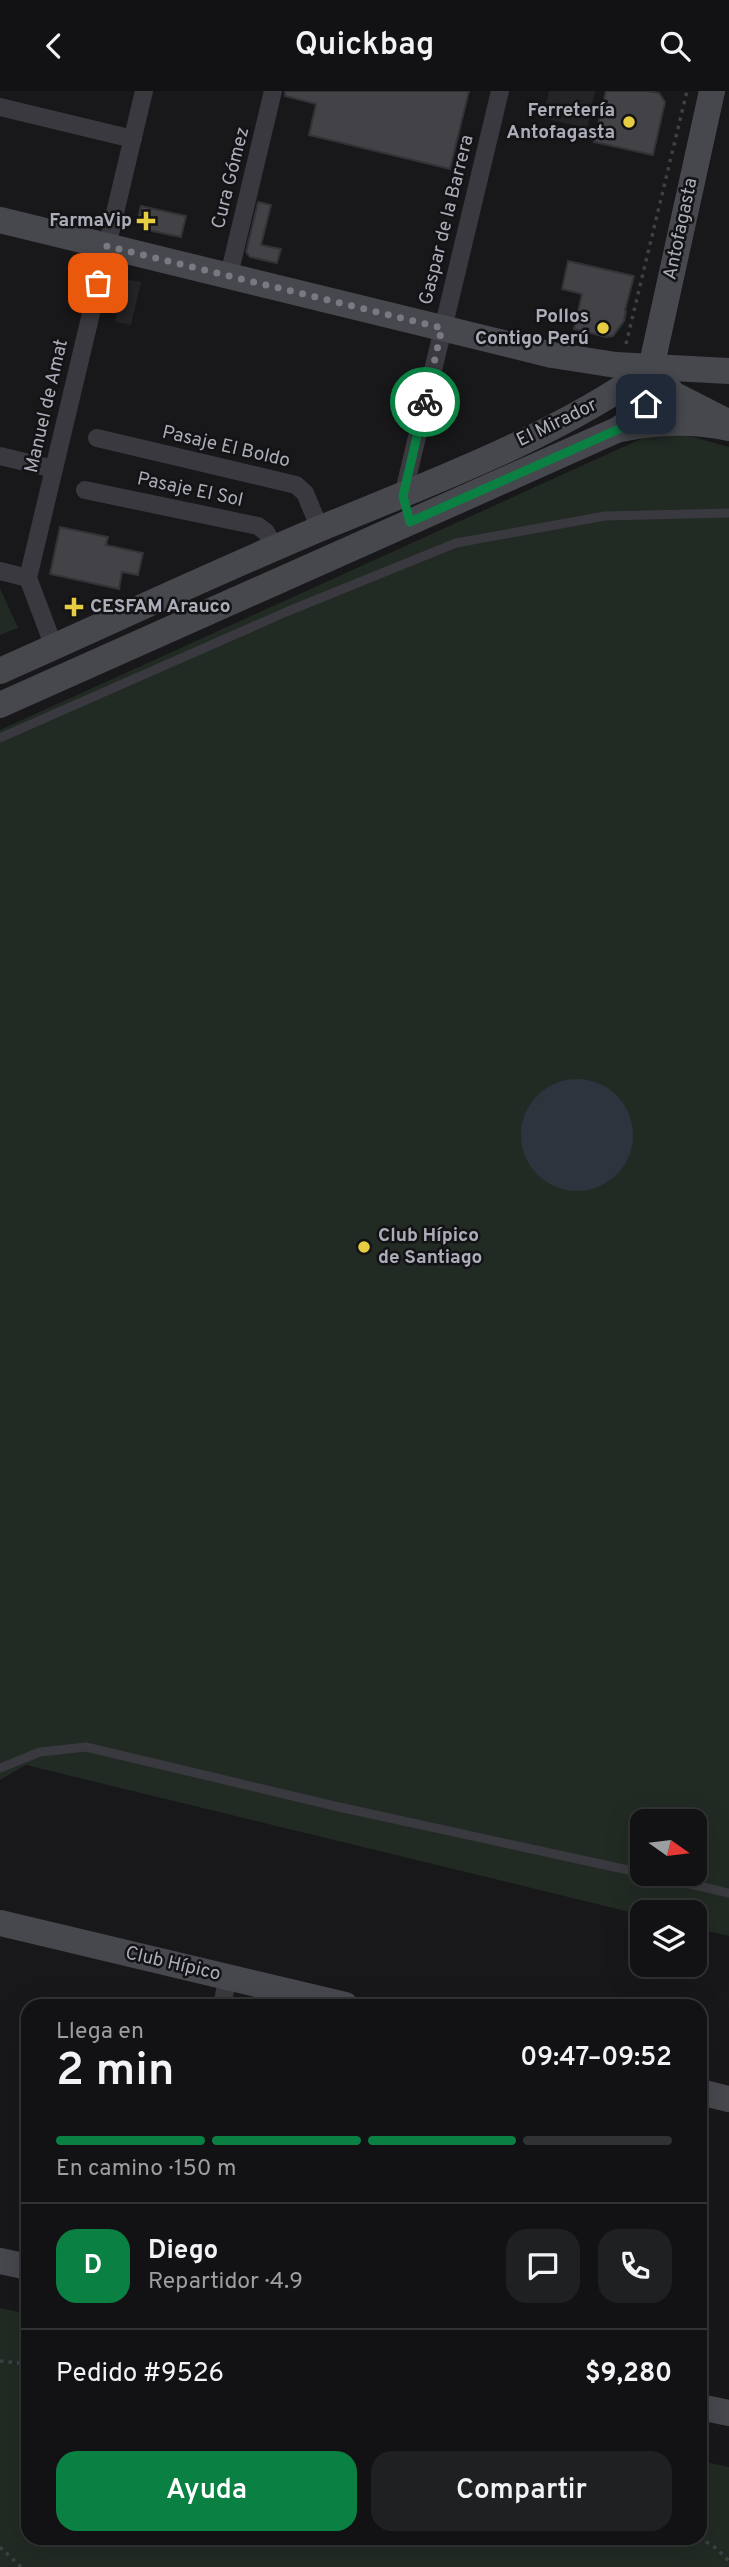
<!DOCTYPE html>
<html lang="es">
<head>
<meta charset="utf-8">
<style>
	:root { --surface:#121214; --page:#1f2022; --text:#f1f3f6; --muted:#9c9ea0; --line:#313234; --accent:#0b8043 }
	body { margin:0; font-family:Overpass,sans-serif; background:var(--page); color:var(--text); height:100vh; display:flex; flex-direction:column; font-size:26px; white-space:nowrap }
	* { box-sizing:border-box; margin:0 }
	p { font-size:23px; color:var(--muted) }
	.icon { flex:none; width:38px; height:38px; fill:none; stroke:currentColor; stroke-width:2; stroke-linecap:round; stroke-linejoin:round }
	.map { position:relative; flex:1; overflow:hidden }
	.side { position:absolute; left:21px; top:1908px; width:686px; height:546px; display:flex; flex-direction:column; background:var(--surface); border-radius:21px; box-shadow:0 7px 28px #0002,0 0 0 2px var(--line) }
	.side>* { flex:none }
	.needle { width:46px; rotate:104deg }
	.tools { position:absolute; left:630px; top:1718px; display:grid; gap:14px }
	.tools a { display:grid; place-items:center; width:77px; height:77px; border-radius:14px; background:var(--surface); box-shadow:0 7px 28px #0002,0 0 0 2px var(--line); font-size:35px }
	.pin { position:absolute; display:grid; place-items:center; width:60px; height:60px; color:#fff; margin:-30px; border-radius:14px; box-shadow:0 4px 10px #0006 }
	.courier { position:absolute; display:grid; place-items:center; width:70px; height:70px; margin:-35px; border:5px solid #0b8043; border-radius:50%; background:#fff; color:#222; box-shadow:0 2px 9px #0007 }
	.summary em { font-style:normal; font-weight:600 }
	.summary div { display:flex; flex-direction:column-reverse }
	.summary { display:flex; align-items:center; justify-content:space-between; height:119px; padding:0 35px }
	h1 { font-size:46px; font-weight:600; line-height:52px }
	.bar { display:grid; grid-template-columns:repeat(4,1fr); gap:10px 7px; align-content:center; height:84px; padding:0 35px }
	.bar i { height:9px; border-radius:5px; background:var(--line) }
	.bar .selected { background:var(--accent) }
	.bar p { grid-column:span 4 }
	.line { display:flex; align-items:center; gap:18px; padding:0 35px; border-top:2px solid var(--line) }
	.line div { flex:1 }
	.round { display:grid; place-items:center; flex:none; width:74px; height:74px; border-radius:21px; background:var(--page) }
	.action { display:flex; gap:14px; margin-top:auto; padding:14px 35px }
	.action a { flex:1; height:80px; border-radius:21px; background:var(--accent); color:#fff; font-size:28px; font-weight:600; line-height:80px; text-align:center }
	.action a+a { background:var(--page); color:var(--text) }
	header { display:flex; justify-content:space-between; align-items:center; height:91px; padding:0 35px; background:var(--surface); font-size:32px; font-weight:600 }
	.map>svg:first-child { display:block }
	.built { fill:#242427 }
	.green { fill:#222a24; fill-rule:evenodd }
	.water { fill:#2e343d }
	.building { fill:#424247; stroke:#333236; stroke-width:2 }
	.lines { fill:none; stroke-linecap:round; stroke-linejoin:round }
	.path { stroke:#3f4045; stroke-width:3.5; stroke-dasharray:3.5 5; stroke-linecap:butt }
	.lane { stroke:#39393f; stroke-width:9 }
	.street { stroke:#39393f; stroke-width:18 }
	.secondary { stroke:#47484e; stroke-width:26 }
	.done { stroke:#787981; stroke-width:7; stroke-dasharray:0 12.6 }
	.route { stroke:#0b8043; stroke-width:9 }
	.poi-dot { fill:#e7cd42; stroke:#131315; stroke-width:2.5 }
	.labels { text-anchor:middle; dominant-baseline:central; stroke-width:5; stroke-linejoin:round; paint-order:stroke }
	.poi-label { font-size:19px; font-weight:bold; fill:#abadb9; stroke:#131315; text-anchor:end }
	.street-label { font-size:19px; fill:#abadb9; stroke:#131315 }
</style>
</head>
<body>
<header><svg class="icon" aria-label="back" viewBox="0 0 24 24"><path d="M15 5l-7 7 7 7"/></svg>Quickbag<svg class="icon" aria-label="search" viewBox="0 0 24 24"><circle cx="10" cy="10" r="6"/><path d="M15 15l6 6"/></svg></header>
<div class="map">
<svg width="729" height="2476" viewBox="0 0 729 2476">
	<rect width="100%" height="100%" fill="#18181a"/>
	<g class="built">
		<polygon points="549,0 595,0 587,37 543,27"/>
		<polygon points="129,189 141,191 131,234 115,231 123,194"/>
	</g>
	<g class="green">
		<path d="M663,338L729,356V1845L695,1837V1822H642V1824L26,1674L0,1689V639ZM642,1731H695V1783H642Z"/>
		<polygon points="0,497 18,537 0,544"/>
		<polygon points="0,2217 28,2223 28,2446 700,2446 700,2370 729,2376 729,2476 0,2476"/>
	</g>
	<circle class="water" cx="577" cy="1044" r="56"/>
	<g class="building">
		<polygon points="285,0 469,0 450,78 309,44 316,13 285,5"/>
		<polygon points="606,0 649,0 659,2 665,11 653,64 594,51"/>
		<polygon points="258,111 271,114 261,154 281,158 277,172 250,166 246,161"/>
		<polygon points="141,115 186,125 181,146 143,138 138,128"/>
		<polygon points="568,170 634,185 625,219 626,220 624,230 613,245 606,246 574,238 582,203 562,198"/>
		<polygon points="60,436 108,446 106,454 143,462 138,484 122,481 119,498 50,483"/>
	</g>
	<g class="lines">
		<g class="path">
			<polyline points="626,253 687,0"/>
			<polyline points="0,2270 28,2273"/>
			<polyline points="699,2446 717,2458 729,2470"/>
			<polyline points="0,2456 21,2476"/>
		</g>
		<g class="lane">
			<polyline points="0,647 286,521 456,452 605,425 729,422"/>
			<polyline points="0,1677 40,1661 86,1656 339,1716 642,1782"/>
			<polyline points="647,1783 729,1802"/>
		</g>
		<g class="street">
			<polyline points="0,16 133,48"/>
			<polyline points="229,184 273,0"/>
			<polyline points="97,347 296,394 305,402 320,438"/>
			<polyline points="0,365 54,378"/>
			<polyline points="85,399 258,435 266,441 275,458"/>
			<polyline points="404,408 406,392 500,0"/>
			<polyline points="0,480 28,487"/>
			<polyline points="54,556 28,487 144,0"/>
			<polyline points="222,1914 228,1886"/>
		</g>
		<g class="secondary">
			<polyline points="0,129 552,264 616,274 729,280"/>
			<polyline points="651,277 673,303 722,328"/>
			<path d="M620,338C658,330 692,329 729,337"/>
			<path d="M0,580C106,533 212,483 319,438C430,392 553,347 651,277"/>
			<path d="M0,614L619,338C642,322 654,306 651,277L712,0"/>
			<polyline points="0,1832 345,1914"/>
			<polyline points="700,2001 729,2008"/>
			<polyline points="0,2170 28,2176"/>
			<polyline points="700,2316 729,2322"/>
		</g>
	</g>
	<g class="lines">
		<polyline class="done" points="98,192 107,155 442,237 425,311"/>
		<polyline class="route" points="425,311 403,405 410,431 619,338 634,328 646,313"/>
	</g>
	<g class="poi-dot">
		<circle cx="629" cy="31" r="7"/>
		<path d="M142.5 119.5h7v7h7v7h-7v7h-7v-7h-7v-7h7z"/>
		<circle cx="603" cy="237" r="7"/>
		<path d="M70.5 505.5h7v7h7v7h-7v7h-7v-7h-7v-7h7z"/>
		<circle cx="364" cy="1156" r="7"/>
	</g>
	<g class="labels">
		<g class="poi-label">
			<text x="615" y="20">Ferretería<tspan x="615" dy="22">Antofagasta</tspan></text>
			<text x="132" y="130">FarmaVip</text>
			<text x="589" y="226">Pollos<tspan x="589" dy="22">Contigo Perú</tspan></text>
			<text x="90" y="516" text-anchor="start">CESFAM Arauco</text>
			<text x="378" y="1145" text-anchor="start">Club Hípico<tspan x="378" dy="22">de Santiago</tspan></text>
		</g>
		<g class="street-label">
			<text transform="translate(231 87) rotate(-76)">Cura Gómez</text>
			<text transform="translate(447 129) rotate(-76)">Gaspar de la Barrera</text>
			<text transform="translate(681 138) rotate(-78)">Antofagasta</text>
			<text transform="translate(47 315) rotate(-77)">Manuel de Amat</text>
			<text transform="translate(557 332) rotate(-26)">El Mirador</text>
			<text transform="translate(226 356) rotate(13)">Pasaje El Boldo</text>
			<text transform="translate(190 399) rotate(12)">Pasaje El Sol</text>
			<text transform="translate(173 1873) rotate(13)">Club Hípico</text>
		</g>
	</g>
</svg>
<div class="tools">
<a><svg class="needle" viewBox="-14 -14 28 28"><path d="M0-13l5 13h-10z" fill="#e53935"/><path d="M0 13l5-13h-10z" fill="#9c9ea0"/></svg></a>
<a><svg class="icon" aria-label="layers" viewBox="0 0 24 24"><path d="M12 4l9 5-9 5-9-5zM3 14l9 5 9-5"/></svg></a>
</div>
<div class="pin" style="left:98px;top:192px;background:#ea580c"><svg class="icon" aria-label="bag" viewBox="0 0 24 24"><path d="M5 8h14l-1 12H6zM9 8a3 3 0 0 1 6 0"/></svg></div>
<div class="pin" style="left:646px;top:313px;background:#1f2937"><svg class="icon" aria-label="home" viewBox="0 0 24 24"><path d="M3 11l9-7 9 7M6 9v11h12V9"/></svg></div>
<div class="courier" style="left:425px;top:311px"><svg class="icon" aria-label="bike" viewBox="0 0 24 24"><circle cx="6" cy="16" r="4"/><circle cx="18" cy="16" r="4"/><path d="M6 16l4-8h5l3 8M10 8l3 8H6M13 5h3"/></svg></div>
<section class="side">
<div class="summary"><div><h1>2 min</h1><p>Llega en</p></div><em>09:47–09:52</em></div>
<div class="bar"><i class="selected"></i><i class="selected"></i><i class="selected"></i><i></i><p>En camino · 150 m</p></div>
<div class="line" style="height:126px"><b class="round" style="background:var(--accent);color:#fff">D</b><div><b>Diego</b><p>Repartidor · 4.9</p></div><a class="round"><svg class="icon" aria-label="chat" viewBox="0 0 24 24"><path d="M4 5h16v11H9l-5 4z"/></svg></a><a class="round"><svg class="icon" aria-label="phone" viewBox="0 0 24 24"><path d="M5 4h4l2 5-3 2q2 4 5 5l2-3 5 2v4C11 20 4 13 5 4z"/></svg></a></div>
<div class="line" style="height:91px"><div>Pedido #9526</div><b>$9,280</b></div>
<div class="action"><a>Ayuda</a><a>Compartir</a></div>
</section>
</div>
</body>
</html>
